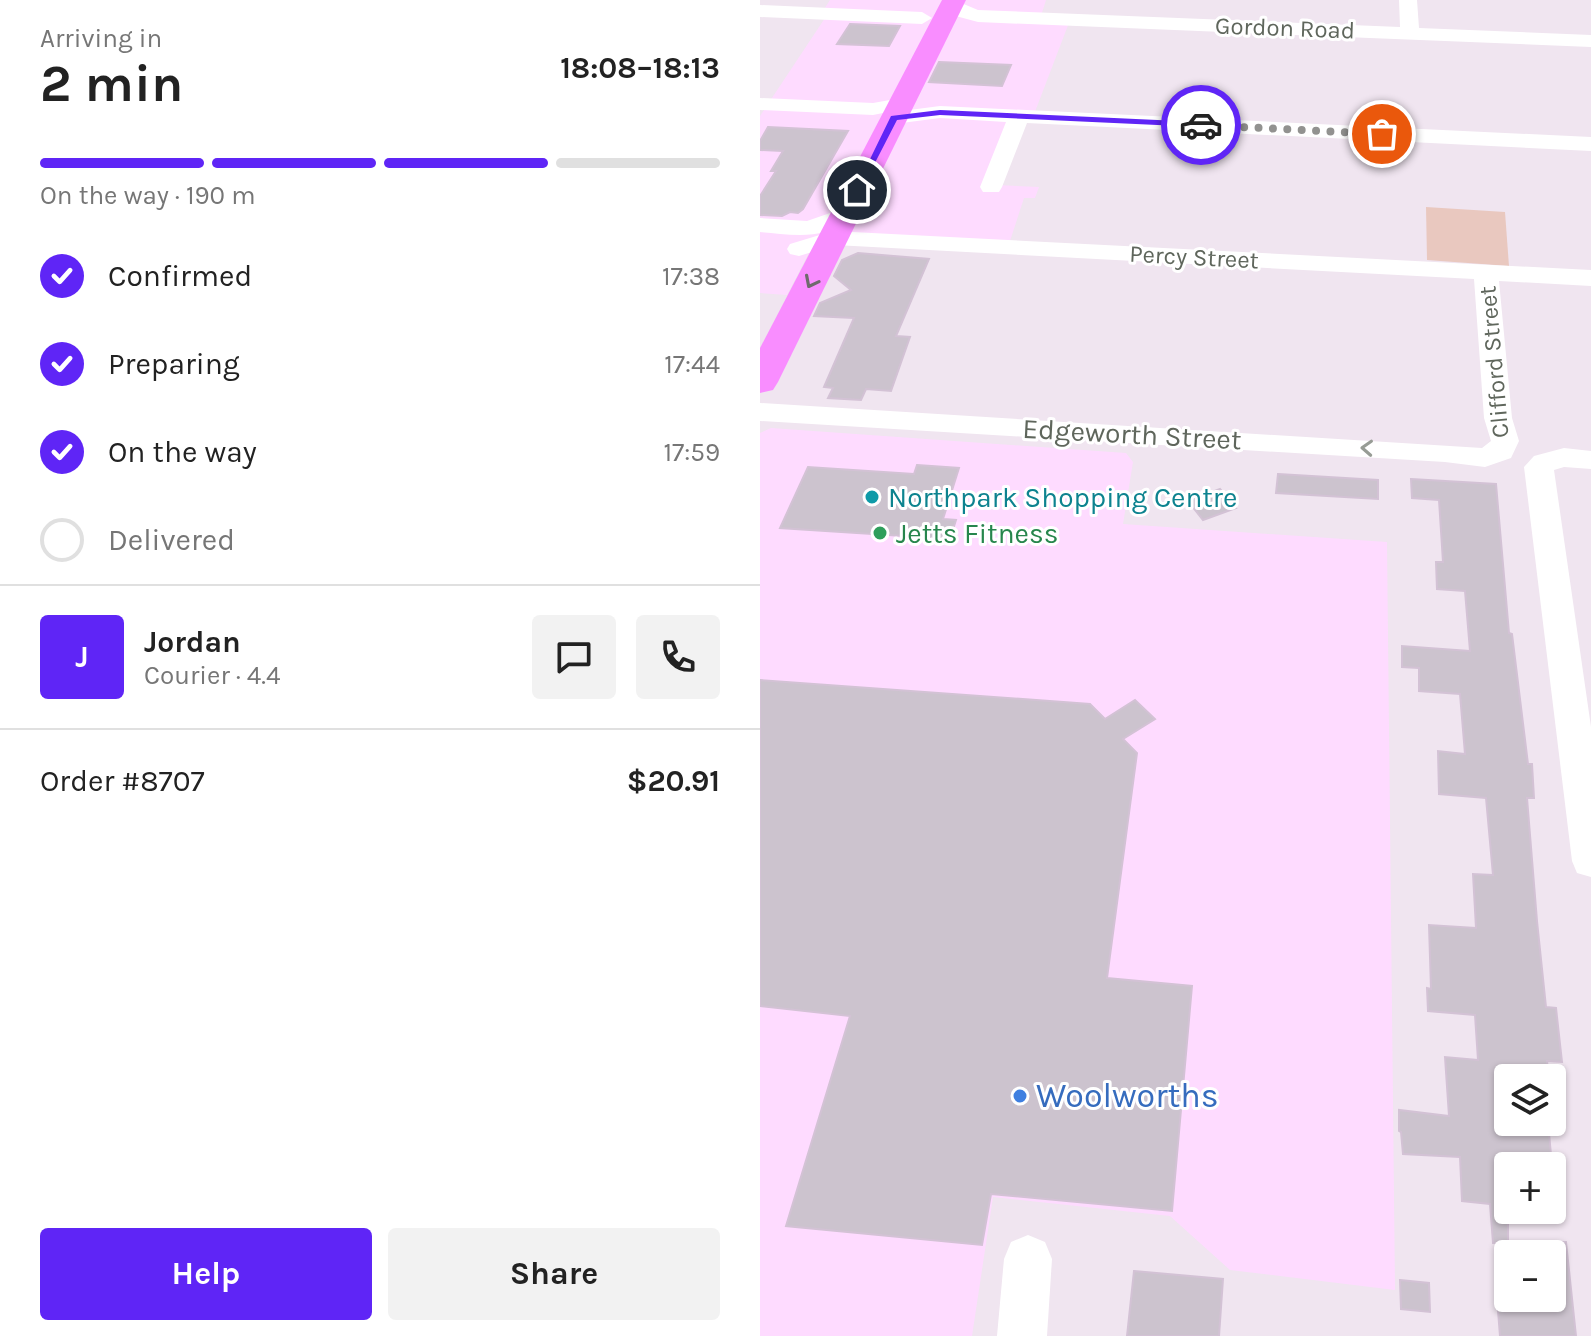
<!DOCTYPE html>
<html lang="en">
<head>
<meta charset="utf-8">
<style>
	:root { --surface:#fff; --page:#f2f2f2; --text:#222; --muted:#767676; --line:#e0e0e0; --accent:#5f25f6 }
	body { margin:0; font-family:Karla,sans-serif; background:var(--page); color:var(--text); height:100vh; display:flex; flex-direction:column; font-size:30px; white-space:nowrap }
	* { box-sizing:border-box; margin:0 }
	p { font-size:26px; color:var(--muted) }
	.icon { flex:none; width:44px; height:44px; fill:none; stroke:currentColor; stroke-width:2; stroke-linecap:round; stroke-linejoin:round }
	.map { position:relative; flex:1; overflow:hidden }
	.details { display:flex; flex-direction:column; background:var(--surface); width:760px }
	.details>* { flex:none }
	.buttons { position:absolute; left:734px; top:1064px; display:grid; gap:16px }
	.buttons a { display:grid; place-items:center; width:72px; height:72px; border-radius:8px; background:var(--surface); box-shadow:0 2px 6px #0004; font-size:40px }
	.pin { position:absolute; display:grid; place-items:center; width:68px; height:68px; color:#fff; margin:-34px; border:4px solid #fff; border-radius:50%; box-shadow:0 2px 8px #0007 }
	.courier { position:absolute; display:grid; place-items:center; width:80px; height:80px; margin:-40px; border:6px solid #5f25f6; border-radius:50%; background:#fff; color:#222; box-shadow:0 2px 10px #0007 }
	.headline em { font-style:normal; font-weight:700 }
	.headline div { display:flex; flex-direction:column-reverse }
	.headline { display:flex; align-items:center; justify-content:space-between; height:136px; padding:0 40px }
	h1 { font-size:52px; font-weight:700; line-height:60px }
	.bar { display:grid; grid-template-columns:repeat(4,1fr); gap:12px 8px; align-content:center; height:96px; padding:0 40px }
	.bar i { height:10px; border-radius:6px; background:var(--line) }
	.bar .selected { background:var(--accent) }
	.bar p { grid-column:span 4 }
	.line { display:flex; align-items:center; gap:20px; padding:0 40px; border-top:2px solid var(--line) }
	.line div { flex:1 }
	.round { display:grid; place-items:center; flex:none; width:84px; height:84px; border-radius:8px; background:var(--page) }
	ol { padding:0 40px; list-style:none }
	li { display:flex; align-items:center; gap:24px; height:88px }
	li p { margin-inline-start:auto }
	li .icon { padding:8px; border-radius:50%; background:var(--accent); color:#fff; stroke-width:4 }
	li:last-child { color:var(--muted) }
	li i { width:44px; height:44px; border:4px solid var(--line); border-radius:50% }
	.primary-button { display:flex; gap:16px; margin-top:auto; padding:16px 40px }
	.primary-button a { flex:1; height:92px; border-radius:8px; background:var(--accent); color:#fff; font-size:32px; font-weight:700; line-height:92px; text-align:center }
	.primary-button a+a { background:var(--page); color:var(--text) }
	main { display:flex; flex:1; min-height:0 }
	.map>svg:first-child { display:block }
	.commercial { fill:#fedbff }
	.green { fill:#e9c8bf }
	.building { fill:#ccc3ce; stroke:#d3c2d5; stroke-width:2 }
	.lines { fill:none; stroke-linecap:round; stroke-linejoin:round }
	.minor { fill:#fff; fill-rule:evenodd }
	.highway { fill:#f98dff; fill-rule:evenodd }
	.oneway { stroke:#6e6a6c }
	.oneway2 { stroke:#979c95 }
	.route { fill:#5f25f6 }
	.done { stroke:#929290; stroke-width:8; stroke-dasharray:0 14.4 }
	.culture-dot { fill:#0f9aa8; stroke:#fff; stroke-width:3 }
	.leisure-dot { fill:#2e9e5b; stroke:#fff; stroke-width:3 }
	.shop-dot { fill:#3f7fe0; stroke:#fff; stroke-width:3 }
	.labels { text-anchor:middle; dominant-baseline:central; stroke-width:6; stroke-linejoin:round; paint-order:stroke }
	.far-street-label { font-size:24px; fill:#5f665c; stroke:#fff }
	.street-label { font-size:28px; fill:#5f665c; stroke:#fff }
	.culture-label { font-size:28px; fill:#0d838f; stroke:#fff; text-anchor:start }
	.leisure-label { font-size:28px; fill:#27864d; stroke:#fff; text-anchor:start }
	.near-shop-label { font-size:34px; fill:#366cbe; stroke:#fff; text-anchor:start }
</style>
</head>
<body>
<main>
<section class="details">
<div class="headline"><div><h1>2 min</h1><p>Arriving in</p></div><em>18:08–18:13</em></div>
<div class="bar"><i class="selected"></i><i class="selected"></i><i class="selected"></i><i></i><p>On the way · 190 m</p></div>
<ol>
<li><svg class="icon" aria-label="check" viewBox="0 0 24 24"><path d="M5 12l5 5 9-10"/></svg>Confirmed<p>17:38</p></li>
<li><svg class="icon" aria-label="check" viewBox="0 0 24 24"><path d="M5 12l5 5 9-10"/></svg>Preparing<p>17:44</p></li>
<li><svg class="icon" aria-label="check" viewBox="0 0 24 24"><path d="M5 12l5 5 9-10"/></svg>On the way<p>17:59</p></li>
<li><i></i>Delivered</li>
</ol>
<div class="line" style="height:144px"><b class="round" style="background:var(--accent);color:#fff">J</b><div><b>Jordan</b><p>Courier · 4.4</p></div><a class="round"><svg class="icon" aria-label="chat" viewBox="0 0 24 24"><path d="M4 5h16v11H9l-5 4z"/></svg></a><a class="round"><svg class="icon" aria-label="phone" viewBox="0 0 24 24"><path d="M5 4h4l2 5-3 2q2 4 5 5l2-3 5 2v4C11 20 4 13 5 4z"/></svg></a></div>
<div class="line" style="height:104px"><div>Order #8707</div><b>$20.91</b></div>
<div class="primary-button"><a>Help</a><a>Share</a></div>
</section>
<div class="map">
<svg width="831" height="1336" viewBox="0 0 831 1336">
	<rect width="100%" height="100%" fill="#f0e5f0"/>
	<g class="commercial">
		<polygon points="70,0 286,0 280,19 310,20 273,117 263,116 237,185 279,187 275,198 264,198 248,247 57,237 27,295 0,293 0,116 67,15 61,14"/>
		<polygon points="11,428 366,453 373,462 363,524 627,542 635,1290 470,1270 410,1216 233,1197 212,1336 0,1336 0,433"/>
	</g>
	<polygon class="green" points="666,207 745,212 749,266 667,260"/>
	<g class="building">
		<polygon points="90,24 140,26 129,46 77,44"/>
		<polygon points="179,62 251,65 242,86 169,82"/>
		<polygon points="8,127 88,131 43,209 38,213 30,212 22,216 0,215 0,196 16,171 11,171 23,151 0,150 0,141"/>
		<polygon points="98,253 169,259 136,336 150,337 131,391 106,389 101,400 68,398 73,388 64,387 94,318 54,316 60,303 91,290 74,276 82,260"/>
		<polygon points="157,465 199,468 183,519 196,520 190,539 20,528 48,467 154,474"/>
		<polygon points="518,474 618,480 618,499 516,493"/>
		<polygon points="651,479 736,484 749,633 752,634 768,764 772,764 774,798 767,798 777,921 786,1007 796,1008 802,1062 787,1061 789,1078 748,1078 748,1122 788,1122 792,1166 748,1166 748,1242 733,1243 730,1204 702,1201 700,1157 643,1154 641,1132 639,1131 639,1110 689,1116 685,1057 718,1060 715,1015 668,1011 667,988 671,989 669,925 716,928 713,874 733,875 726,798 679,794 678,751 705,754 700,694 659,691 659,668 642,667 642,646 710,651 705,591 677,589 676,562 683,562 679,500 652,498"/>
		<polygon points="460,489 476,508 443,520 428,501"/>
		<polygon points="0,680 330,704 345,719 375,700 395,719 363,739 377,753 347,978 432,986 412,1211 231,1194 222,1245 26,1226 90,1016 0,1006"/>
		<polygon points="806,1242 816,1336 740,1336 737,1298 792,1298 792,1243"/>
		<polygon points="374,1271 463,1279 459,1336 367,1336"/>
		<polygon points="640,1280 669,1283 670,1312 641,1309"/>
	</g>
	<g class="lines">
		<g class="minor">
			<polygon points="194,0 218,10 640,27 639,0 657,0 659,28 831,35 831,47 218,22 192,15 182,5 184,1"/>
			<polygon points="0,5 162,12 172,18 162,24 0,17"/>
			<polygon points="0,98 113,103 141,98 152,104 148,108 113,115 0,110"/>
			<polygon points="180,106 831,137 831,151 267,123 242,187 239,192 223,192 220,187 246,122 180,118 134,124 123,118 134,112"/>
			<path d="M73,212L81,214L85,219C66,242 26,234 0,232V218L47,221Z"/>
			<polygon points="73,231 831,270 831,286 739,281 752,418 759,441 751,458 725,467 685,462 0,421 0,403 722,448 731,441 724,418 714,279 75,245 39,256 30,254 27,249 30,244"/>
			<polygon points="804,448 831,451 831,469 804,467 794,470 831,727 831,877 817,873 812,861 764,467 774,456"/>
			<polygon points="268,1235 285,1242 292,1259 287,1336 237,1336 244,1259 251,1242"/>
		</g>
		<polygon class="highway" points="182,0 206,0 18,382 13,390 0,393 0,348"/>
	</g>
	<defs><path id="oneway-chevron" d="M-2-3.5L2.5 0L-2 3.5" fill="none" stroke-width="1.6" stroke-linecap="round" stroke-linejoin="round" transform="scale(2)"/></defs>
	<use class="oneway" href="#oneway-chevron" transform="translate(51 282) rotate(117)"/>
	<use class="oneway2" href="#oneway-chevron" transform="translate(607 448) rotate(-177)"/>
	<polygon class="route" points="180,110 441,122 445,125 441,127 180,115 137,120 101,190 94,192 131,116"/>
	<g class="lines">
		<polyline class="done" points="441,125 622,134"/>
	</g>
	<circle class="culture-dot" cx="112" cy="497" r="8"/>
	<circle class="leisure-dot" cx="120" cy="533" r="8"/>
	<circle class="shop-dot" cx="260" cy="1096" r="8"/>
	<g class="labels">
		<g class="far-street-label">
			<text transform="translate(525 28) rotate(2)">Gordon Road</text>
			<text transform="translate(434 257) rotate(3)">Percy Street</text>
			<text transform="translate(734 362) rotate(-95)">Clifford Street</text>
		</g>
		<g class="street-label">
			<text transform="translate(372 434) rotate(3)">Edgeworth Street</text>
		</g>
		<g class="culture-label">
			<text x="128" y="497">Northpark Shopping Centre</text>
		</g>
		<g class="leisure-label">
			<text x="136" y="533">Jetts Fitness</text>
		</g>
		<g class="near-shop-label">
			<text x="276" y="1096">Woolworths</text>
		</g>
	</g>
</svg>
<div class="buttons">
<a><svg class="icon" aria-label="layers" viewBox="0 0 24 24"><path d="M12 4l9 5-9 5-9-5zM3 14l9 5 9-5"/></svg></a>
<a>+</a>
<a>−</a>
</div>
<div class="pin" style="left:622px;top:134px;background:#ea580c"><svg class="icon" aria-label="bag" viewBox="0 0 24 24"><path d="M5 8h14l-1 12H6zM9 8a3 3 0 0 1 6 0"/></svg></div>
<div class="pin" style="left:97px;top:190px;background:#1f2937"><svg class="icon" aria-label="home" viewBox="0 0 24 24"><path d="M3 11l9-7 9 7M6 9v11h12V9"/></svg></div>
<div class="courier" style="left:441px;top:125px"><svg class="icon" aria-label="car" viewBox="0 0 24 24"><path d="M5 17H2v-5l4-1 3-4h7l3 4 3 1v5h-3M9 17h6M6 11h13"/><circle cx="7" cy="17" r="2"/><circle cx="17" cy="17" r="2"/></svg></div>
</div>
</main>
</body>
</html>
